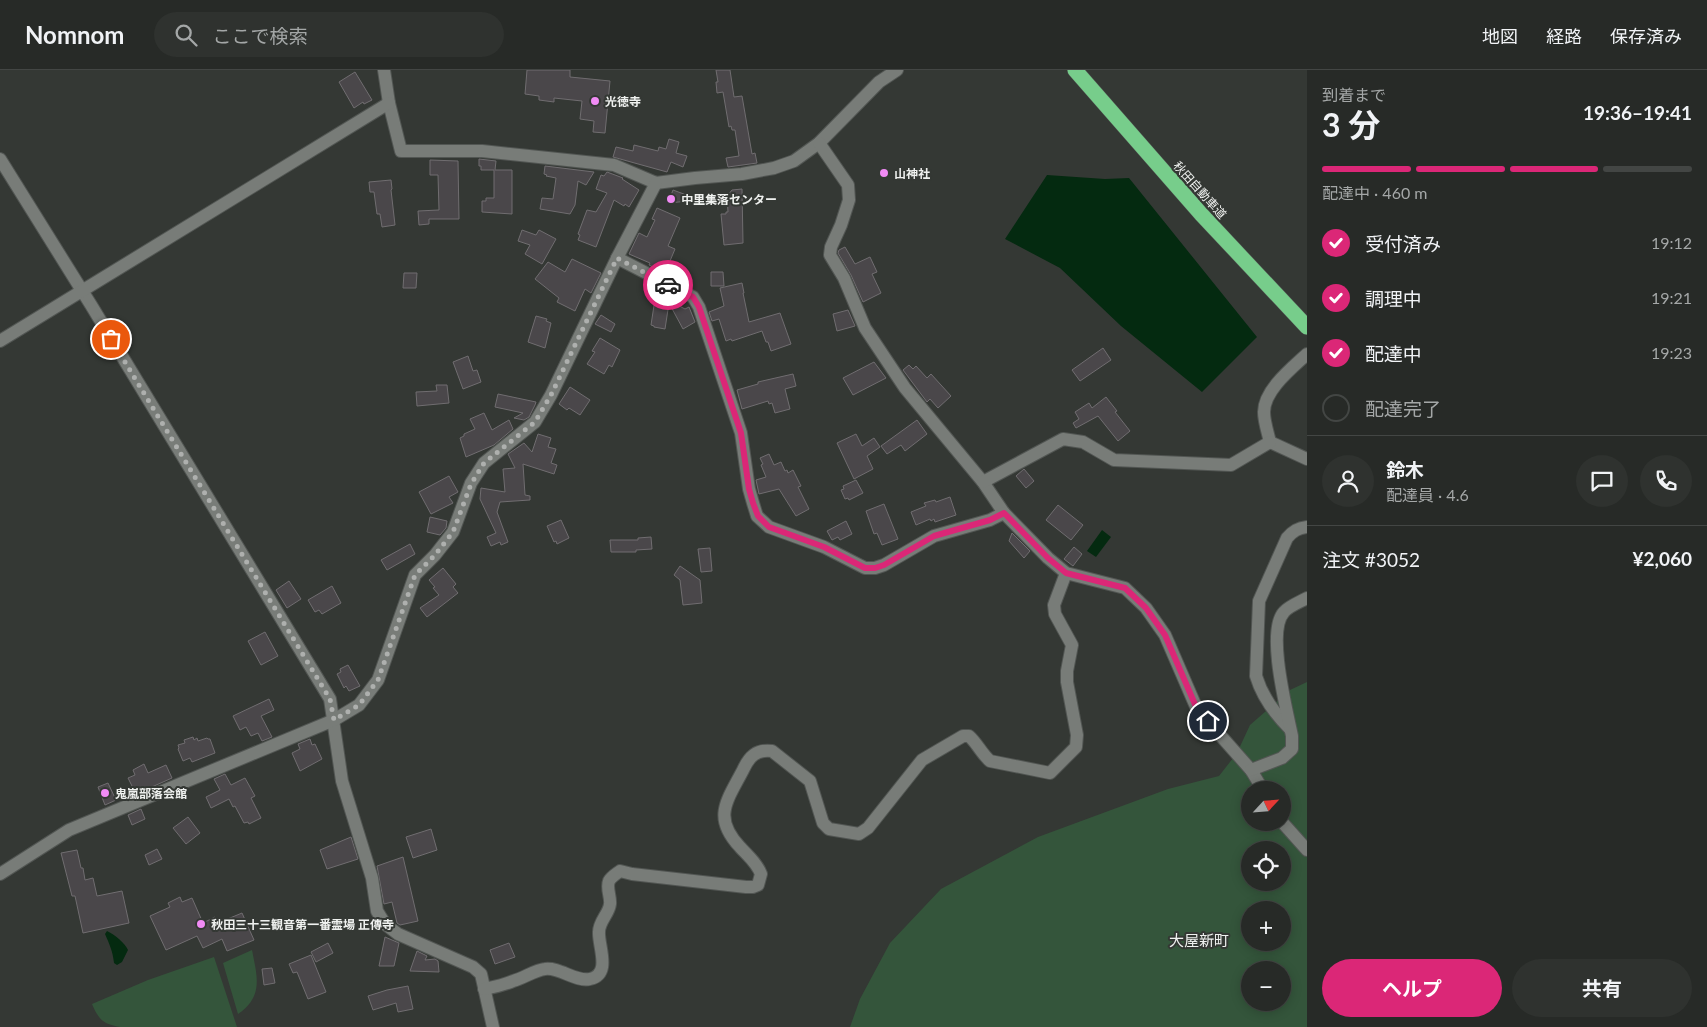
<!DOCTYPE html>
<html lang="ja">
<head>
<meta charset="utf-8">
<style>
	:root { --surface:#272a27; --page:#2f322f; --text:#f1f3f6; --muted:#a4a7a7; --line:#434644; --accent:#db2777 }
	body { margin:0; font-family:Lato,"Noto Sans JP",sans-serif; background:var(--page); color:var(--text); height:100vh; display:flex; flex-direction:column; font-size:19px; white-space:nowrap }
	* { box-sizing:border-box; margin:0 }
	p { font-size:16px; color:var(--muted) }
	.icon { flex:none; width:28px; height:28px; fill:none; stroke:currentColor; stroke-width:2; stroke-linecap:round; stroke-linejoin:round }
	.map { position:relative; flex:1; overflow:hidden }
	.drawer { display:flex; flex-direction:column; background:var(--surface); width:400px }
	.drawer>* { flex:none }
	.needle { width:32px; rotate:64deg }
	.controls { position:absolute; left:1241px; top:711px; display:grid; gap:10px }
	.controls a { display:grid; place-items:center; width:50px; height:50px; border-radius:50%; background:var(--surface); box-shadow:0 2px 12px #0003,0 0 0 1px var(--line); font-size:25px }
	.pin { position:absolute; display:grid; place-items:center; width:42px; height:42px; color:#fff; margin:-21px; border:2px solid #fff; border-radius:50%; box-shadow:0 1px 5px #0007 }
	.courier { position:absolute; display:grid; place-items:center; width:50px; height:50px; margin:-25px; border:4px solid #db2777; border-radius:50%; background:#fff; color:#222; box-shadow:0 1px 6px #0007 }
	.overview em { font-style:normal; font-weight:700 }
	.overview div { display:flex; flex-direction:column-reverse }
	.overview { display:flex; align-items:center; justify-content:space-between; height:85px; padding:0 15px }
	h1 { font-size:32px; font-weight:700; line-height:38px }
	.bar { display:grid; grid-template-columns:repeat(4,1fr); gap:8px 5px; align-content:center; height:60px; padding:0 15px }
	.bar i { height:6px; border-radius:4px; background:var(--line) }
	.bar .selected { background:var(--accent) }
	.bar p { grid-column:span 4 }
	.line { display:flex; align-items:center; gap:12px; padding:0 15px; border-top:1px solid var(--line) }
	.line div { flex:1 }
	.round { display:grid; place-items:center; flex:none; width:52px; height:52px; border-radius:26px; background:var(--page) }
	ol { padding:0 15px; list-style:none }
	li { display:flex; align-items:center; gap:15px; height:55px }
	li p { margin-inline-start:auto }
	li .icon { padding:5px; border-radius:50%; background:var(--accent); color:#fff; stroke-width:4 }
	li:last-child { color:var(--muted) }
	li i { width:28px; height:28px; border:2px solid var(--line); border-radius:50% }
	.button { display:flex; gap:10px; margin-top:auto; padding:10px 15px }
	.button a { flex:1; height:58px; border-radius:30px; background:var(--accent); color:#fff; font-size:20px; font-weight:700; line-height:58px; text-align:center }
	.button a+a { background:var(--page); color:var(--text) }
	header { display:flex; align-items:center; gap:30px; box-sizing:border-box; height:70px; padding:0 25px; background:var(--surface); border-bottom:1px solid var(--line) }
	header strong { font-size:24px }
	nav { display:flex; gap:28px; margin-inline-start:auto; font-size:18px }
	.search { width:350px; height:45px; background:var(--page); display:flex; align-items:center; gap:12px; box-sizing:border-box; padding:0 18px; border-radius:28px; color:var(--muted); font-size:19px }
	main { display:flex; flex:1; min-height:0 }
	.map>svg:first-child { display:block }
	.green { fill:#34553b; fill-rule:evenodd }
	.water { fill:#042a10 }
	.building { fill:#4a474a; stroke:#706d70 }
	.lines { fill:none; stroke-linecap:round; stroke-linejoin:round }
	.minor-casing { stroke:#525653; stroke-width:14 }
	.highway-casing { stroke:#525653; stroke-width:16 }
	.minor { stroke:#787c78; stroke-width:12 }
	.highway { stroke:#77cd8b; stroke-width:15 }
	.done { stroke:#aeb0ae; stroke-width:5; stroke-dasharray:0 9 }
	.route { stroke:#db2777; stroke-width:6 }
	.poi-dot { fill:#f18bf5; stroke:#343834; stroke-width:2 }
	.labels { text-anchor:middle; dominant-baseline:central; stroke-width:4; stroke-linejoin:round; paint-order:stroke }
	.poi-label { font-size:12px; font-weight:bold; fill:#eff1ef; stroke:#343834; text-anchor:start }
	.street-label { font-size:12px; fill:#eff1ef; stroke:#343834 }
	.quarter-label { font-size:15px; fill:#eff1ef; stroke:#343834 }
</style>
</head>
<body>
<header>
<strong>Nomnom</strong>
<div class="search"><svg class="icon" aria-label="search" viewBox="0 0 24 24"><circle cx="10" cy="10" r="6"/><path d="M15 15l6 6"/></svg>ここで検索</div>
<nav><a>地図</a><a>経路</a><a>保存済み</a></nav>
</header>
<main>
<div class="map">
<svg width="1307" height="957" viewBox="0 0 1307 957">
	<rect width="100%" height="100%" fill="#343834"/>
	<g class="green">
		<path d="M1307,612V957H850L860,929L890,873L941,819L1038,767L1168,719L1219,706L1237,683L1250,655L1290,620ZM1250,720H1282V752H1250ZM1250,780H1282V812H1250ZM1250,840H1282V872H1250ZM1250,900H1282V932H1250Z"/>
		<path d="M252,880C257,906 264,926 238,944L223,893Z"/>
		<path d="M214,887L237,957H120C103,954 99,950 92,934L148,910Z"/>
	</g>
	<g class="water">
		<polygon points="1047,105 1105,109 1129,108 1257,267 1202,322 1121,256 1060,198 1005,169"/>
		<polygon points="1102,460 1111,467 1096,487 1087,481"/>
		<path d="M107,861C114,864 125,873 128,880L122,892L117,895L114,893C113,882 109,873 105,864Z"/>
	</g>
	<g class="building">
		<polygon points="527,0 570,0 570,7 610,11 605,63 593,62 594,51 580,49 582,31 554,28 554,32 539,30 539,26 525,24"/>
		<polygon points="716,0 730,0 734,27 742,26 752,84 755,83 757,93 728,97 726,88 739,86 735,60 732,60 731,56 729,57 723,22 717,23 716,12 718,12"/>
		<polygon points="355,2 372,30 364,34 363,32 354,38 339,12"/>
		<polygon points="669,69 679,72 676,83 687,86 683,97 671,92 667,102 613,87 616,77 633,81 634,75 658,81 659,77 666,79"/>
		<polygon points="479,89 496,91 495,100 512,100 512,144 482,142 482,131 486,131 486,128 494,128 494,100 481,100 481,96 479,96"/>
		<polygon points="430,90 458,91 459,149 429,149 429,154 419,155 418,141 439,140 438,105 430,105"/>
		<polygon points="545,96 594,102 586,115 578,111 575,135 570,144 540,139 542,128 553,129 556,108 546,106 547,105 544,104"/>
		<polygon points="607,102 623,108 622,109 639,120 629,137 625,134 624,136 614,130 596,177 578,170 580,165 578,164 587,140 596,142 607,123 596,119 601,105 604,106"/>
		<polygon points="391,110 392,119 391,120 395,155 382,157 380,144 377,144 374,122 370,122 369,112"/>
		<polygon points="742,119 743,173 724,175 721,144 726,144 726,142 728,142 727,126 732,120"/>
		<polygon points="673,120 700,130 668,133"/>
		<polygon points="657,138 680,148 668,176 675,179 665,203 649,195 650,193 629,184 639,163 647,167 655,150 652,149"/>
		<polygon points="522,160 536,165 539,160 556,169 542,194 525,184 530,175 518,171"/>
		<polygon points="845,177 855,194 870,187 877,202 872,204 881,223 863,232 851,205 838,183 839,180"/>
		<polygon points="572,189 601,203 591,223 585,219 575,241 557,232 559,228 535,209 548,192 565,202"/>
		<polygon points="711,202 723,202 724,216 711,216"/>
		<polygon points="404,203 417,203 416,218 403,218"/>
		<polygon points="742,213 744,223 743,223 749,252 780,243 791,274 771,281 768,272 766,272 762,261 732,271 731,269 726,271 719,249 712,251 709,242 724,236 720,218"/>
		<polygon points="660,219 671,225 668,230 685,239 689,237 695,252 683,259 669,233 665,259 654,257 654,256 651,255 655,229"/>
		<polygon points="848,240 855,256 837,261 833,244"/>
		<polygon points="601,245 615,254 611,262 595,254"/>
		<polygon points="536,246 547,249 546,251 551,253 545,278 528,272"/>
		<polygon points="600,268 620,280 612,297 609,295 604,304 587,294 595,282 592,281"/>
		<polygon points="1103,278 1111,290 1080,311 1072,300"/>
		<polygon points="468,286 473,301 477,300 481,312 463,319 453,292"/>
		<polygon points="874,292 886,308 853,325 843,308"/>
		<polygon points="909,295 913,299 916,296 927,308 931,304 951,326 938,338 930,329 927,332 903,300"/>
		<polygon points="793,304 796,316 785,319 790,339 775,343 772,333 769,334 768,331 742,339 737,320 758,314 758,312"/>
		<polygon points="436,315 447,315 449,333 417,336 416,322 437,321"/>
		<polygon points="570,317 590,330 580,345 569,338 567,340 559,334"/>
		<polygon points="498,324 536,332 535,335 529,347 524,350 514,348 523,343 495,337"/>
		<polygon points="1106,327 1117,341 1115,342 1130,361 1118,371 1098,346 1076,358 1073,353 1079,349 1075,342 1089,333 1092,338"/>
		<polygon points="484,343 492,360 509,350 513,359 494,375 466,387 460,368 464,366 464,364 475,359 470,349"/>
		<polygon points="917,350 927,364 905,381 901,375 887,384 881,376"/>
		<polygon points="538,364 551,368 548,377 556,379 551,393 557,395 554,404 523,394 525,425 530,426 530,430 500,432 497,442 508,472 501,475 500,472 491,476 487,467 496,463 480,429 481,418 505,422 503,399 515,398 508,384 524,373 532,382"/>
		<polygon points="856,364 862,376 874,368 880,377 867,386 873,399 854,409 837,373"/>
		<polygon points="769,384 774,395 781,392 785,401 787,400 788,403 793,400 801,416 798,417 809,439 796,446 779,419 759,424 756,410 766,407 761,395 763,394 760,388"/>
		<polygon points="1024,399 1034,411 1026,418 1016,406"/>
		<polygon points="449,406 458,422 449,427 453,433 431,444 419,422"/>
		<polygon points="856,410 863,423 849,430 848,428 845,429 841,420 844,419 843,416"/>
		<polygon points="950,427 956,445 935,452 934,449 931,451 930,449 916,455 911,442 926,436 924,433 935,430 936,432"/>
		<polygon points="884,434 898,469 882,475 877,463 874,464 866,441"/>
		<polygon points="1058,435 1083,455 1071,470 1046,450"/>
		<polygon points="430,447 447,451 446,458 440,465 427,462"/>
		<polygon points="561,450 569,468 557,474 556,471 554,472 547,456"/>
		<polygon points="846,451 852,464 840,470 838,467 832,470 827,461"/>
		<polygon points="1012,463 1030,481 1024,488 1009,471"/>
		<polygon points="651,467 652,479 636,480 636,482 611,482 610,470 638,470 638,468"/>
		<polygon points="410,474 415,484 387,500 381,490"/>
		<polygon points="1074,477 1082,484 1073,496 1064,489"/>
		<polygon points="710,478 712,501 701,502 698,479"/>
		<polygon points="680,496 700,510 702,533 683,535 680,510 674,505"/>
		<polygon points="443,498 456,514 453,517 458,523 427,547 420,538 439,525 433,518 435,517 429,510"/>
		<polygon points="289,511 301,529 287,538 276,520"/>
		<polygon points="332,516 341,533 322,544 319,540 315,542 308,530"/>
		<polygon points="265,562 278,586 261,595 248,571"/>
		<polygon points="348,595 360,616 349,621 346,616 344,618 337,604 341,602 340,599"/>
		<polygon points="269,629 274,640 261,646 272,667 262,671 258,663 251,666 246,657 240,660 233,646"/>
		<polygon points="193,667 194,670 197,668 198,671 207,668 208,669 210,669 215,683 192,692 190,688 183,691 178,679 179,678 178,675 185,673 184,670"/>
		<polygon points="310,669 312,675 315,674 322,689 300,701 292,683 300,679 298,674"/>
		<polygon points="144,694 148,703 166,695 172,708 136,724 128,708 135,705 133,700"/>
		<polygon points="225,704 231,715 245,708 255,726 251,728 261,748 249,754 248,752 244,753 235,736 233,737 229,729 211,738 206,727 220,720 214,709"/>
		<polygon points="108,713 116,730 105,735 98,717"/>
		<polygon points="141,739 145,749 132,755 128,745"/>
		<polygon points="188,747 200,763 186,774 173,758"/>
		<polygon points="431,759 437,780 413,788 406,767"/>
		<polygon points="351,767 358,789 327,799 320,780"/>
		<polygon points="157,779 162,789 149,795 145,785"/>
		<polygon points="77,780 81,798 83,798 85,810 93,808 97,826 122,821 129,853 83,863 75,826 72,826 61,783"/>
		<polygon points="403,787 418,851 400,855 397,853 392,832 384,834 377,796"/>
		<polygon points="180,827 182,832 192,828 203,853 215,847 218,853 242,843 254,870 227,881 222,869 203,878 197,866 166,880 150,846 170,837 168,833"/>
		<polygon points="385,867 399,873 394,896 379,896"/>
		<polygon points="328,873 333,883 316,892 311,882"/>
		<polygon points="509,873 515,887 495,894 490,880"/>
		<polygon points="417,881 427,886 425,890 435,889 438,891 439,902 410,901"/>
		<polygon points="311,885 326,922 308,929 297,902 293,903 289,894"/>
		<polygon points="272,898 275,913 264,915 262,899"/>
		<polygon points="408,916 413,939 398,942 396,933 373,940 368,926 387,920"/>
	</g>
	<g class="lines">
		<defs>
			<g id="minor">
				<polyline points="384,0 389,33 401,81 482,81 614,95 656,113 695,108 742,104 774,98 794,91 819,73 879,12 897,0"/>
				<polyline points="819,73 848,115 849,130 841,155 831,177 830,185 844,208 865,258 905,318 983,412 1004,443 1048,488 1066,503 1125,518 1146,538 1165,565 1197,639 1251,700 1263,720"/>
				<polyline points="0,89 91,235 330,629 342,711 372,808 377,841 385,854 398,864 473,897 481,904 493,957"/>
				<polyline points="617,188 693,227 699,237 741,363 749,419 753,433 757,446 769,457 824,477 865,498 875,498 884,495 934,466 990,450 1004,443"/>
				<polyline points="0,271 389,33"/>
				<path d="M1270,372C1268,363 1264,352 1264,342C1264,320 1292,298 1307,284"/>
				<polyline points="1270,372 1307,389"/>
				<polyline points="983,412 1063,369 1083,372 1114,390 1231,395 1270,372"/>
				<path d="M1290,659C1275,644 1262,626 1256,606L1259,531L1287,468C1293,461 1298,458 1307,457"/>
				<path d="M1251,700L1282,688L1292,679V666C1287,641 1266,561 1284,542C1289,536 1300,532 1307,528"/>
				<polyline points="1282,752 1307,780"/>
				<polyline points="0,804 69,760 334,650 359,635 378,610 415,505 435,485 453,462 471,413 484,393 535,352 551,325 617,188 656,113"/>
				<path d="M484,919C494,917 504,915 513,911C524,908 535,900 545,899C560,897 575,912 590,909C612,904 598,876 599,862C599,851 609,844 610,834C611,827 606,818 609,811C611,807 616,804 620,801L632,804L746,817H753L758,815L761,804C757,793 748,786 740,777C712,747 727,731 743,700C749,687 756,679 772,681L810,711L823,753L829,759L859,764L868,758L922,690L963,666H969C977,673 981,683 990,691L1050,703L1076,677L1077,665L1067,612V601L1072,575L1055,544L1054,535L1066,503"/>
			</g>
			<polyline id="highway" points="1075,0 1201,144 1307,257"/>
		</defs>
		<use href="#minor" class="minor-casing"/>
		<use href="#highway" class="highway-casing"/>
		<use href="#minor" class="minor"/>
		<use href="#highway" class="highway"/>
	</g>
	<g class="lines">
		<polyline class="done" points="111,269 330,629 334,650 359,635 378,610 415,505 435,485 453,462 471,414 484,393 535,352 551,325 617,188 668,215"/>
		<polyline class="route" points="668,215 693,227 699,237 741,363 749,419 753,433 758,446 769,457 824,477 865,498 875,498 884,495 934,466 990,450 1004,443 1048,488 1066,503 1125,518 1146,538 1165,565 1197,639 1208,651"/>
	</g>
	<g class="poi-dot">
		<circle cx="595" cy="31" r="5"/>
		<circle cx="884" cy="103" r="5"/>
		<circle cx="671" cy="129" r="5"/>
		<circle cx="105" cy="723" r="5"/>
		<circle cx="201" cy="854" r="5"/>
	</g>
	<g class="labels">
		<g class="poi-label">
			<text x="605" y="31">光徳寺</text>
			<text x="894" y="103">山神社</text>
			<text x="681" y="129">中里集落センター</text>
			<text x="115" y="723">鬼嵐部落会館</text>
			<text x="211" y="854">秋田三十三観音第一番霊場 正傳寺</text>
		</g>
		<g class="street-label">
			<text transform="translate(1200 120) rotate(48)">秋田自動車道</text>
		</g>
		<g class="quarter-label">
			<text x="1199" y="870">大屋新町</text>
		</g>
	</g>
</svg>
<div class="controls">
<a><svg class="needle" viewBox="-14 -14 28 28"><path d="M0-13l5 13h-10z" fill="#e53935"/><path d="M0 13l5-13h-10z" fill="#a4a7a7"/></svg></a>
<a><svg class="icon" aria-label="locate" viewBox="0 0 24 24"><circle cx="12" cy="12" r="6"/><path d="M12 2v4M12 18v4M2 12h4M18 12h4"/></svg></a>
<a>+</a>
<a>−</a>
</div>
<div class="pin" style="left:111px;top:269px;background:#ea580c"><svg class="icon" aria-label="bag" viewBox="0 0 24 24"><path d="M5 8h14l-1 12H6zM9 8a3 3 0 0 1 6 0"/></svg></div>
<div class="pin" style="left:1208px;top:651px;background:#1f2937"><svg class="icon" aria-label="home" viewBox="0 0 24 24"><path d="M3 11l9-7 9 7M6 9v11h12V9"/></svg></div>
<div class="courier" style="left:668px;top:215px"><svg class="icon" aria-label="car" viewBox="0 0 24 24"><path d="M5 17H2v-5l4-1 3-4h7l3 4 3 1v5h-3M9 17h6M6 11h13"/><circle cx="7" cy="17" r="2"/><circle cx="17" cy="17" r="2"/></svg></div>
</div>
<section class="drawer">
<div class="overview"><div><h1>3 分</h1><p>到着まで</p></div><em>19:36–19:41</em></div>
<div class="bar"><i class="selected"></i><i class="selected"></i><i class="selected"></i><i></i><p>配達中 · 460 m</p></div>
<ol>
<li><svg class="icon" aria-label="check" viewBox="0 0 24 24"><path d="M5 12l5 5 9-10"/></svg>受付済み<p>19:12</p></li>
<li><svg class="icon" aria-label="check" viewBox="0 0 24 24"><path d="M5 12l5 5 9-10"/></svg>調理中<p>19:21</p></li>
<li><svg class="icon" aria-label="check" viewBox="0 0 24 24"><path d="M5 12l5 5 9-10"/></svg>配達中<p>19:23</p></li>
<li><i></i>配達完了</li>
</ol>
<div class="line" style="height:90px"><a class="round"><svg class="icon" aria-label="person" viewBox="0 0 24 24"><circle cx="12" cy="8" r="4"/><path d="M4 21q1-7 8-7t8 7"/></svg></a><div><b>鈴木</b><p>配達員 · 4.6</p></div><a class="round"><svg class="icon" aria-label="chat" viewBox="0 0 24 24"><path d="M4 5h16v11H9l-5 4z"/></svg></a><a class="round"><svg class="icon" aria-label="phone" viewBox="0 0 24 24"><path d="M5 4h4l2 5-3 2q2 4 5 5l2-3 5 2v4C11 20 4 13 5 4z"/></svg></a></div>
<div class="line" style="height:65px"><div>注文 #3052</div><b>¥2,060</b></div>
<div class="button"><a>ヘルプ</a><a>共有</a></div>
</section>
</main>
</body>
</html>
